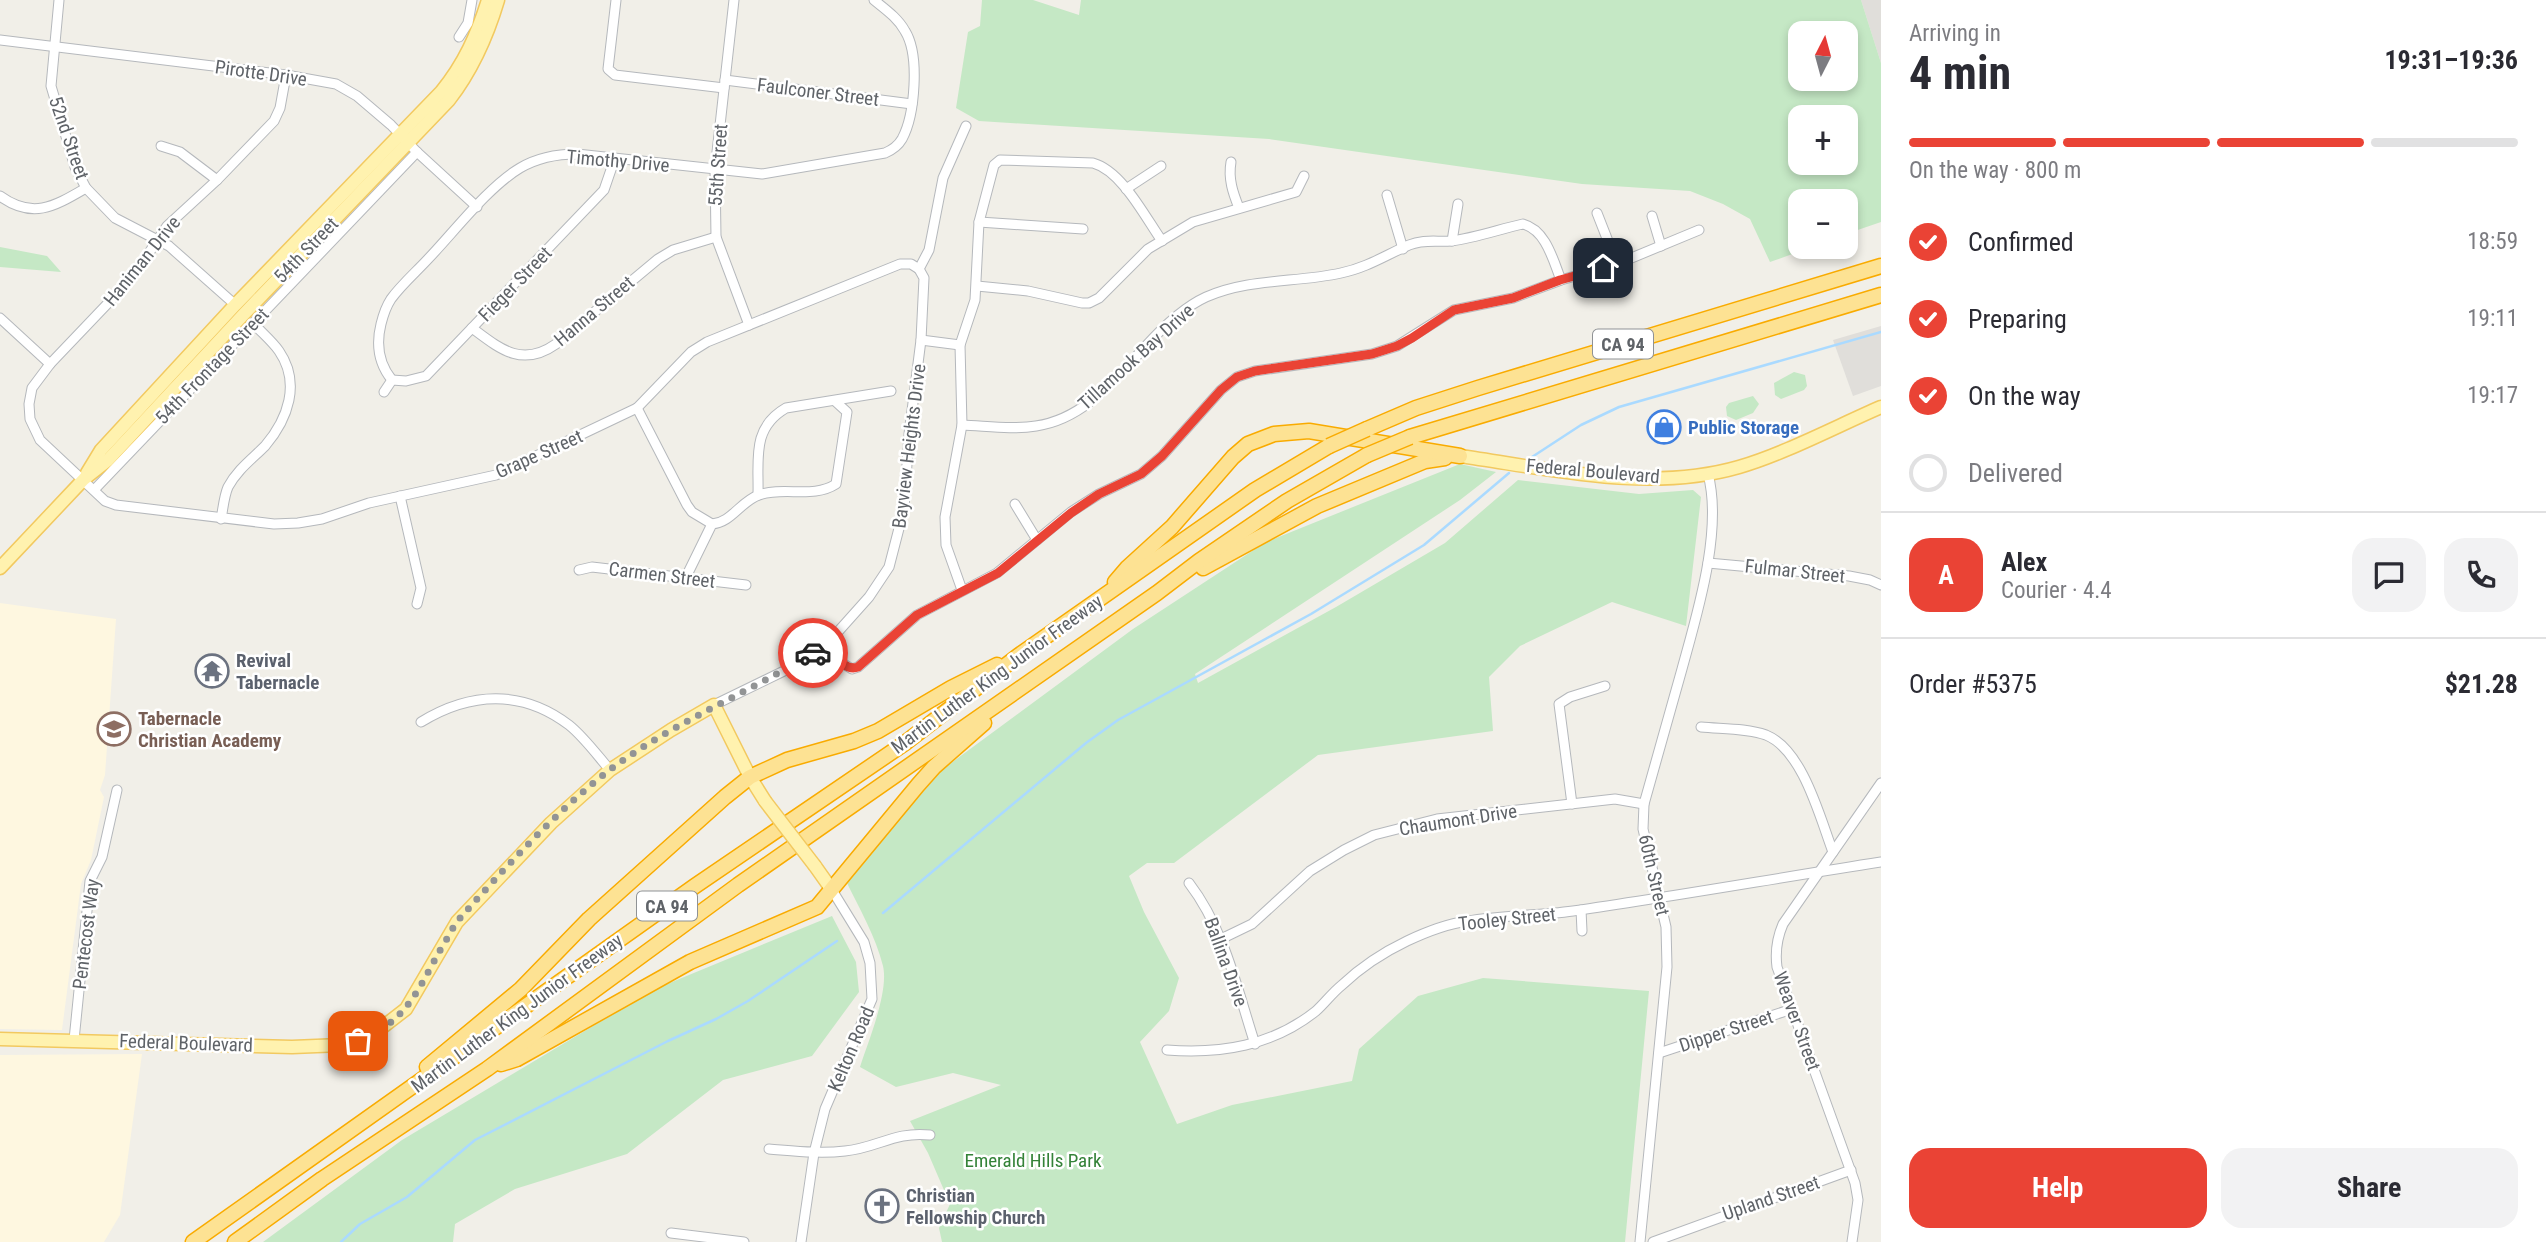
<!DOCTYPE html>
<html lang="en">
<head>
<meta charset="utf-8">
<style>
	:root { --surface:#fff; --page:#f2f2f3; --text:#2b2b33; --muted:#7c7c81; --line:#e1e1e2; --accent:#ea4335 }
	body { margin:0; font-family:"Roboto Condensed",sans-serif; background:var(--page); color:var(--text); height:100vh; display:flex; flex-direction:column; font-size:26px; white-space:nowrap }
	* { box-sizing:border-box; margin:0 }
	p { font-size:23px; color:var(--muted) }
	.icon { flex:none; width:38px; height:38px; fill:none; stroke:currentColor; stroke-width:2; stroke-linecap:round; stroke-linejoin:round }
	.map { position:relative; flex:1; overflow:hidden }
	.details { display:flex; flex-direction:column; background:var(--surface); width:665px }
	.details>* { flex:none }
	.needle { width:46px; rotate:6deg }
	.buttons { position:absolute; left:1788px; top:21px; display:grid; gap:14px }
	.buttons a { display:grid; place-items:center; width:70px; height:70px; border-radius:14px; background:var(--surface); box-shadow:0 4px 10px #0003; font-size:35px }
	.pin { position:absolute; display:grid; place-items:center; width:60px; height:60px; color:#fff; margin:-30px; border-radius:14px; box-shadow:0 4px 10px #0006 }
	.courier { position:absolute; display:grid; place-items:center; width:70px; height:70px; margin:-35px; border:5px solid #ea4335; border-radius:50%; background:#fff; color:#222; box-shadow:0 2px 9px #0007 }
	.summary em { font-style:normal; font-weight:700 }
	.summary div { display:flex; flex-direction:column-reverse }
	.summary { display:flex; align-items:center; justify-content:space-between; height:119px; padding:0 28px }
	h1 { font-size:46px; font-weight:700; line-height:52px }
	.bar { display:grid; grid-template-columns:repeat(4,1fr); gap:10px 7px; align-content:center; height:84px; padding:0 28px }
	.bar i { height:9px; border-radius:5px; background:var(--line) }
	.bar .on { background:var(--accent) }
	.bar p { grid-column:span 4 }
	.line { display:flex; align-items:center; gap:18px; padding:0 28px; border-top:2px solid var(--line) }
	.line div { flex:1 }
	.round { display:grid; place-items:center; flex:none; width:74px; height:74px; border-radius:21px; background:var(--page) }
	ol { padding:0 28px; list-style:none }
	li { display:flex; align-items:center; gap:21px; height:77px }
	li p { margin-inline-start:auto }
	li .icon { padding:7px; border-radius:50%; background:var(--accent); color:#fff; stroke-width:4 }
	li:last-child { color:var(--muted) }
	li i { width:38px; height:38px; border:4px solid var(--line); border-radius:50% }
	.action { display:flex; gap:14px; margin-top:auto; padding:14px 28px }
	.action a { flex:1; height:80px; border-radius:21px; background:var(--accent); color:#fff; font-size:28px; font-weight:700; line-height:80px; text-align:center }
	.action a+a { background:var(--page); color:var(--text) }
	main { display:flex; flex:1; min-height:0 }
	.map>svg:first-child { display:block }
	.commercial { fill:#fef7e0 }
	.industrial { fill:#e0deda }
	.green { fill:#c5e8c5; fill-rule:evenodd }
	.lines { fill:none; stroke-linecap:round; stroke-linejoin:round }
	.stream { stroke:#aadaff; stroke-width:2.5 }
	.minor-casing { stroke:#b5b8bc; stroke-width:11 }
	.major-casing { stroke:#f2c960; stroke-width:15 }
	.highway-casing { stroke:#f9ab00; stroke-width:17 }
	.minor { stroke:#fff; stroke-width:9 }
	.major { stroke:#fff2af; stroke-width:12 }
	.highway { stroke:#fde293; stroke-width:14 }
	.major-bridge-casing { stroke:#f2c960; stroke-width:15; stroke-linecap:butt }
	.highway-bridge-casing { stroke:#f9ab00; stroke-width:17; stroke-linecap:butt }
	.major-bridge { stroke:#fff2af; stroke-width:12 }
	.highway-bridge { stroke:#fde293; stroke-width:14 }
	.done { stroke:#929495; stroke-width:7; stroke-dasharray:0 12.6 }
	.route { stroke:#ea4335; stroke-width:9 }
	.labels { text-anchor:middle; dominant-baseline:central; stroke-width:5; stroke-linejoin:round; paint-order:stroke }
	.shield { fill:#fff; stroke:#8f9295; stroke-width:2 }
	.shield-label { font-size:18px; font-weight:bold; fill:#5f6368 }
	.street-label { font-size:19px; fill:#5f6368; stroke:#fff }
	.shop-label { font-size:19px; font-weight:bold; fill:#366cbe; stroke:#fff; text-anchor:start }
	.worship-label { font-size:19px; font-weight:bold; fill:#5b616d; stroke:#fff; text-anchor:start }
	.education-label { font-size:19px; font-weight:bold; fill:#785e54; stroke:#fff; text-anchor:start }
	.park-label { font-size:19px; fill:#348238; stroke:#fff }
</style>
</head>
<body>
<main>
<div class="map">
<svg width="1881" height="1242" viewBox="0 0 1881 1242">
	<rect width="100%" height="100%" fill="#f1efe8"/>
	<g class="commercial">
		<polygon points="0,603 116,619 105,775 100,790 104,797 91,860 81,884 62,1030 0,1029"/>
		<polygon points="142,1054 120,1215 104,1242 0,1242 0,1055"/>
	</g>
	<g class="industrial">
		<polygon points="1861,0 1881,0 1881,63"/>
		<polygon points="1881,326 1881,386 1853,396 1833,340"/>
	</g>
	<g class="green">
		<path d="M982,0H1033L1079,15L1081,0H1861L1881,63V222L1846,234V201H1801V247H1812L1770,262L1750,219L1723,204L1690,191L1582,184L1269,139L979,121L956,108L968,32L980,26ZM1801,33H1846V79H1801ZM1801,117H1846V163H1801Z"/>
		<polygon points="0,247 47,256 61,272 0,267"/>
		<polygon points="1794,372 1805,375 1807,386 1804,390 1781,399 1775,395 1774,383"/>
		<polygon points="1753,396 1759,404 1753,413 1736,420 1727,416 1726,407 1729,403"/>
		<path d="M1460,464L1496,472L1460,500L1195,674L1198,683L1336,607L1445,543L1518,480L1639,494L1693,490L1701,497L1686,626L1612,602L1520,646L1489,677L1493,731L1318,755L1174,863H1147L1129,876L1144,912L1179,978L1169,1011L1140,1042L1177,1124L1232,1105L1352,1081L1359,1049L1418,996L1483,978L1649,991L1625,1242H942L939,1228L950,1204L928,1153L910,1121L1001,1085L953,1073L896,1087L860,1067C868,1042 889,992 883,966C876,937 859,908 846,881L943,769L1133,629L1266,542Z"/>
		<polygon points="832,916 856,962 859,992 812,1056 723,1080 627,1154 515,1189 455,1224 453,1242 263,1242 402,1140 655,989"/>
	</g>
	<g class="lines">
		<g class="stream">
			<polyline points="1532,457 1581,425 1619,407 1881,332"/>
			<polyline points="883,913 1086,743 1118,720 1311,614 1424,545 1509,473"/>
			<polyline points="341,1242 360,1224 407,1197 475,1140 668,1041 716,1019 748,1001 837,941"/>
		</g>
		<defs>
			<g id="minor">
				<polyline points="59,0 51,86 75,167 86,188 115,218 169,246 231,301"/>
				<polyline points="616,0 608,69 615,75 724,88"/>
				<polyline points="734,0 715,170 716,237 749,325"/>
				<polyline points="459,37 468,23 472,0"/>
				<polyline points="0,40 286,75 336,84 357,96 391,125 417,152 477,207"/>
				<polyline points="286,75 280,108 274,121 217,180 167,226 132,278 50,364 32,388 29,404 30,419 40,440 105,501 116,505 274,524 298,523 322,519 369,503 496,475 637,408 691,352 707,342 900,264 911,264 919,269"/>
				<polyline points="725,80 912,104"/>
				<polyline points="161,146 180,152 217,180"/>
				<path d="M1231,162C1228,179 1233,193 1239,208"/>
				<polyline points="1126,189 1161,166"/>
				<polyline points="1387,195 1403,249"/>
				<path d="M0,196C33,220 55,206 86,188"/>
				<polyline points="1597,213 1617,264"/>
				<polyline points="1652,216 1661,246"/>
				<polyline points="979,222 1083,229"/>
				<polyline points="1452,241 1458,204"/>
				<polyline points="919,269 929,250 943,178 966,126"/>
				<polyline points="977,286 1028,291 1082,303 1089,303 1099,298 1148,249 1193,222 1296,192 1304,176"/>
				<polyline points="0,318 50,364"/>
				<path d="M472,328C500,349 522,368 556,344L658,259L673,250L716,237"/>
				<polyline points="921,340 960,345"/>
				<path d="M392,380C379,364 376,344 381,324C383,316 387,305 391,299C401,285 416,272 428,259C454,232 488,187 520,168C537,158 558,154 577,154L762,174L885,153C892,150 898,146 902,139C915,115 920,55 905,31C898,18 885,9 874,0"/>
				<polyline points="392,380 406,381 426,376 604,190 615,158"/>
				<polyline points="384,392 392,380"/>
				<polyline points="637,408 687,505 692,512 712,524"/>
				<path d="M962,425C987,426 1012,430 1036,426C1084,419 1114,380 1145,347C1162,328 1182,308 1206,297C1249,278 1296,283 1341,273C1366,268 1386,255 1409,245C1423,239 1437,242 1451,241C1475,238 1500,229 1523,224C1546,230 1553,260 1561,280"/>
				<polyline points="94,490 417,152"/>
				<path d="M758,495C759,460 751,428 786,408L891,391"/>
				<polyline points="400,496 421,588 417,604"/>
				<polyline points="1015,504 1037,540"/>
				<path d="M221,519C223,509 224,496 228,487C237,470 252,459 265,446C288,419 301,383 279,351C272,341 261,332 253,323"/>
				<polyline points="1708,563 1849,576 1870,580 1881,585"/>
				<polyline points="579,570 592,567 746,585"/>
				<path d="M686,577L712,524C731,523 741,501 759,495C784,486 813,499 836,484L847,412L835,401"/>
				<path d="M962,590L946,545L945,517L962,425L960,345L975,300L979,222L994,165L1000,160L1093,163C1122,171 1145,217 1162,241"/>
				<polyline points="827,644 842,663 852,669 858,667 917,615 997,573 1071,512 1099,494 1141,474 1162,456 1221,390 1237,377 1255,371 1372,354 1397,346 1454,310 1513,298 1561,280 1617,264 1699,230"/>
				<polyline points="714,705 786,670 827,644 869,597 889,567 904,509 909,434 921,340 924,278 919,269"/>
				<path d="M421,722C470,692 522,689 569,725C584,737 597,755 610,770"/>
				<path d="M1701,727C1722,729 1746,728 1766,735C1803,750 1820,818 1833,852"/>
				<polyline points="1572,804 1559,704 1570,697 1605,686"/>
				<path d="M1189,883C1225,930 1237,989 1255,1044"/>
				<polyline points="1581,910 1582,931"/>
				<polyline points="1221,939 1252,924 1310,871 1344,850 1374,835 1437,819 1615,799 1644,804"/>
				<polyline points="74,1040 90,881 102,857 117,790"/>
				<path d="M1167,1050C1221,1054 1272,1046 1316,1011C1325,1003 1332,993 1342,985C1361,967 1384,952 1407,941C1426,932 1447,924 1467,921C1502,915 1538,916 1573,911C1676,896 1778,878 1881,862"/>
				<polyline points="1659,1053 1792,1009"/>
				<path d="M769,1149C795,1151 820,1154 845,1151C877,1148 895,1131 930,1135"/>
				<polyline points="671,1233 744,1242"/>
				<polyline points="801,1242 814,1153 825,1109 872,999 870,963 864,942 832,890"/>
				<path d="M1640,1242L1667,967L1666,927L1643,829L1644,804C1657,759 1669,714 1682,669C1697,614 1723,531 1708,474"/>
				<polyline points="1653,1242 1851,1170"/>
				<path d="M1852,1242L1858,1200L1855,1183L1777,967C1775,952 1777,938 1783,924L1881,783"/>
			</g>
			<g id="major">
				<path d="M1460,456C1551,469 1649,493 1739,467C1784,454 1837,426 1881,407"/>
				<path d="M87,473L101,450L235,305L441,92C464,64 477,35 488,0"/>
				<path d="M0,568L84,479L108,460L244,314L449,100C473,69 487,37 498,0"/>
				<polyline points="815,866 832,890"/>
				<polyline points="0,1039 292,1047 341,1045 371,1036 406,1009 457,922 551,823 610,770 671,730 714,705 750,777 765,801"/>
			</g>
			<g id="highway">
				<polyline points="1367,429 1416,408 1478,388 1881,266"/>
				<polyline points="1410,437 1881,295"/>
				<polyline points="1203,568 1317,506 1425,461 1445,458"/>
				<polyline points="1115,582 1127,568 1172,527 1233,457 1248,444 1274,434 1309,431 1460,456"/>
				<polyline points="501,1064 517,1059 690,962 817,907 918,785 934,767 984,723"/>
				<polyline points="427,1067 521,989 589,919 725,797 750,777 787,760 854,741 878,731 951,688 997,665"/>
				<polyline points="193,1242 695,886 905,743 1018,656 1255,490 1329,446"/>
				<polyline points="235,1242 322,1179 487,1069 738,885 1157,593 1199,561 1287,501 1367,455"/>
			</g>
		</defs>
		<use href="#minor" class="minor-casing"/>
		<use href="#major" class="major-casing"/>
		<use href="#highway" class="highway-casing"/>
		<use href="#minor" class="minor"/>
		<use href="#major" class="major"/>
		<use href="#highway" class="highway"/>
		<defs>
			<polyline id="major-bridge" points="765,801 815,866"/>
			<g id="highway-bridge">
				<polyline points="1329,446 1367,429"/>
				<polyline points="1367,455 1410,437"/>
			</g>
		</defs>
		<use href="#major-bridge" class="major-bridge-casing"/>
		<use href="#highway-bridge" class="highway-bridge-casing"/>
		<use href="#major-bridge" class="major-bridge"/>
		<use href="#highway-bridge" class="highway-bridge"/>
	</g>
	<g class="lines">
		<path class="done" d="M358,1041C408,1021 418,989 443,945C449,936 453,926 460,918C506,867 556,811 611,769C674,722 746,694 813,653"/>
		<path class="route" d="M813,653L827,645C835,654 844,672 858,667L917,615L998,573L1071,513L1099,494L1141,474L1162,456L1221,390L1237,377L1255,371L1372,354L1397,346L1412,338L1454,310L1513,298L1560,280L1603,268"/>
	</g>
	<defs>
		<symbol id="shop-ring" viewBox="-11 -11 22 22"><circle r="9.5" fill="#fff" stroke="#3f7fe0" stroke-width="1.5"/><path d="M-5-2.5h2.3a2.7 3.5 0 0 1 5.4 0H5L5.5 6h-11ZM-1.5-2.5h3a1.5 2.3 0 0 0-3 0Z" fill="#3f7fe0"/></symbol>
		<symbol id="temple-ring" viewBox="-11 -11 22 22"><circle r="9.5" fill="#fff" stroke="#6b7280" stroke-width="1.5"/><path d="M0-6L5-2H3V0L6.5 2.5H4V6H1.5V3h-3V6H-4V2.5H-6.5L-3 0V-2H-5Z" fill="#6b7280"/></symbol>
		<symbol id="school-ring" viewBox="-11 -11 22 22"><circle r="9.5" fill="#fff" stroke="#8d6e63" stroke-width="1.5"/><path d="M0-5L7-2L0 1L-7-2ZM-4 1L0 2.5L4 1V4Q0 6-4 4Z" fill="#8d6e63"/></symbol>
		<symbol id="church-ring" viewBox="-11 -11 22 22"><circle r="9.5" fill="#fff" stroke="#6b7280" stroke-width="1.5"/><path d="M-1.2-6h2.4v3.5h3.3v2.4h-3.3V6h-2.4V-.1h-3.3v-2.4h3.3Z" fill="#6b7280"/></symbol>
	</defs>
	<g fill-rule="evenodd">
		<use href="#shop-ring" x="1645" y="408" width="38" height="38"/>
		<use href="#temple-ring" x="193" y="652" width="38" height="38"/>
		<use href="#school-ring" x="95" y="710" width="38" height="38"/>
		<use href="#church-ring" x="863" y="1187" width="38" height="38"/>
	</g>
	<g class="labels">
		<g class="shield">
			<rect x="1593" y="329.5" width="60" height="29" rx="5"/>
			<rect x="637" y="891.5" width="60" height="29" rx="5"/>
		</g>
		<g class="shield-label">
			<text x="1623" y="344">CA 94</text>
			<text x="667" y="906">CA 94</text>
		</g>
		<g class="street-label">
			<text transform="translate(261 73) rotate(8)">Pirotte Drive</text>
			<text transform="translate(818 92) rotate(7)">Faulconer Street</text>
			<text transform="translate(69 138) rotate(71)">52nd Street</text>
			<text transform="translate(618 161) rotate(5)">Timothy Drive</text>
			<text transform="translate(718 165) rotate(-86)">55th Street</text>
			<text transform="translate(306 250) rotate(-46)">54th Street</text>
			<text transform="translate(142 261) rotate(-51)">Haniman Drive</text>
			<text transform="translate(515 284) rotate(-46)">Fieger Street</text>
			<text transform="translate(594 311) rotate(-40)">Hanna Street</text>
			<text transform="translate(1136 357) rotate(-42)">Tillamook Bay Drive</text>
			<text transform="translate(212 366) rotate(-46)">54th Frontage Street</text>
			<text transform="translate(909 446) rotate(-83)">Bayview Heights Drive</text>
			<text transform="translate(539 454) rotate(-24)">Grape Street</text>
			<text transform="translate(1593 471) rotate(5)">Federal Boulevard</text>
			<text transform="translate(1795 571) rotate(6)">Fulmar Street</text>
			<text transform="translate(662 575) rotate(7)">Carmen Street</text>
			<text transform="translate(997 674) rotate(-36)">Martin Luther King Junior Freeway</text>
			<text transform="translate(1458 820) rotate(-9)">Chaumont Drive</text>
			<text transform="translate(1654 875) rotate(77)">60th Street</text>
			<text transform="translate(1507 919) rotate(-6)">Tooley Street</text>
			<text transform="translate(86 934) rotate(-83)">Pentecost Way</text>
			<text transform="translate(1226 962) rotate(70)">Ballina Drive</text>
			<text transform="translate(517 1013) rotate(-36)">Martin Luther King Junior Freeway</text>
			<text transform="translate(1797 1021) rotate(70)">Weaver Street</text>
			<text transform="translate(1726 1031) rotate(-18)">Dipper Street</text>
			<text transform="translate(186 1043) rotate(2)">Federal Boulevard</text>
			<text transform="translate(851 1049) rotate(-67)">Kelton Road</text>
			<text transform="translate(1771 1198) rotate(-19)">Upland Street</text>
		</g>
		<g class="shop-label">
			<text x="1688" y="427">Public Storage</text>
		</g>
		<g class="worship-label">
			<text x="236" y="660">Revival<tspan x="236" dy="22">Tabernacle</tspan></text>
			<text x="906" y="1195">Christian<tspan x="906" dy="22">Fellowship Church</tspan></text>
		</g>
		<g class="education-label">
			<text x="138" y="718">Tabernacle<tspan x="138" dy="22">Christian Academy</tspan></text>
		</g>
		<g class="park-label">
			<text x="1033" y="1160">Emerald Hills Park</text>
		</g>
	</g>
</svg>
<div class="buttons">
<a><svg class="needle" viewBox="-14 -14 28 28"><path d="M0-13l5 13h-10z" fill="#e53935"/><path d="M0 13l5-13h-10z" fill="#7c7c81"/></svg></a>
<a>+</a>
<a>−</a>
</div>
<div class="pin" style="left:358px;top:1041px;background:#ea580c"><svg class="icon" aria-label="bag" viewBox="0 0 24 24"><path d="M5 8h14l-1 12H6zM9 8a3 3 0 0 1 6 0"/></svg></div>
<div class="pin" style="left:1603px;top:268px;background:#1f2937"><svg class="icon" aria-label="home" viewBox="0 0 24 24"><path d="M3 11l9-7 9 7M6 9v11h12V9"/></svg></div>
<div class="courier" style="left:813px;top:653px"><svg class="icon" aria-label="car" viewBox="0 0 24 24"><path d="M5 17H2v-5l4-1 3-4h7l3 4 3 1v5h-3M9 17h6M6 11h13"/><circle cx="7" cy="17" r="2"/><circle cx="17" cy="17" r="2"/></svg></div>
</div>
<section class="details">
<div class="summary"><div><h1>4 min</h1><p>Arriving in</p></div><em>19:31–19:36</em></div>
<div class="bar"><i class="on"></i><i class="on"></i><i class="on"></i><i></i><p>On the way · 800 m</p></div>
<ol>
<li><svg class="icon" aria-label="check" viewBox="0 0 24 24"><path d="M5 12l5 5 9-10"/></svg>Confirmed<p>18:59</p></li>
<li><svg class="icon" aria-label="check" viewBox="0 0 24 24"><path d="M5 12l5 5 9-10"/></svg>Preparing<p>19:11</p></li>
<li><svg class="icon" aria-label="check" viewBox="0 0 24 24"><path d="M5 12l5 5 9-10"/></svg>On the way<p>19:17</p></li>
<li><i></i>Delivered</li>
</ol>
<div class="line" style="height:126px"><b class="round" style="background:var(--accent);color:#fff">A</b><div><b>Alex</b><p>Courier · 4.4</p></div><a class="round"><svg class="icon" aria-label="chat" viewBox="0 0 24 24"><path d="M4 5h16v11H9l-5 4z"/></svg></a><a class="round"><svg class="icon" aria-label="phone" viewBox="0 0 24 24"><path d="M5 4h4l2 5-3 2q2 4 5 5l2-3 5 2v4C11 20 4 13 5 4z"/></svg></a></div>
<div class="line" style="height:91px"><div>Order #5375</div><b>$21.28</b></div>
<div class="action"><a>Help</a><a>Share</a></div>
</section>
</main>
</body>
</html>
